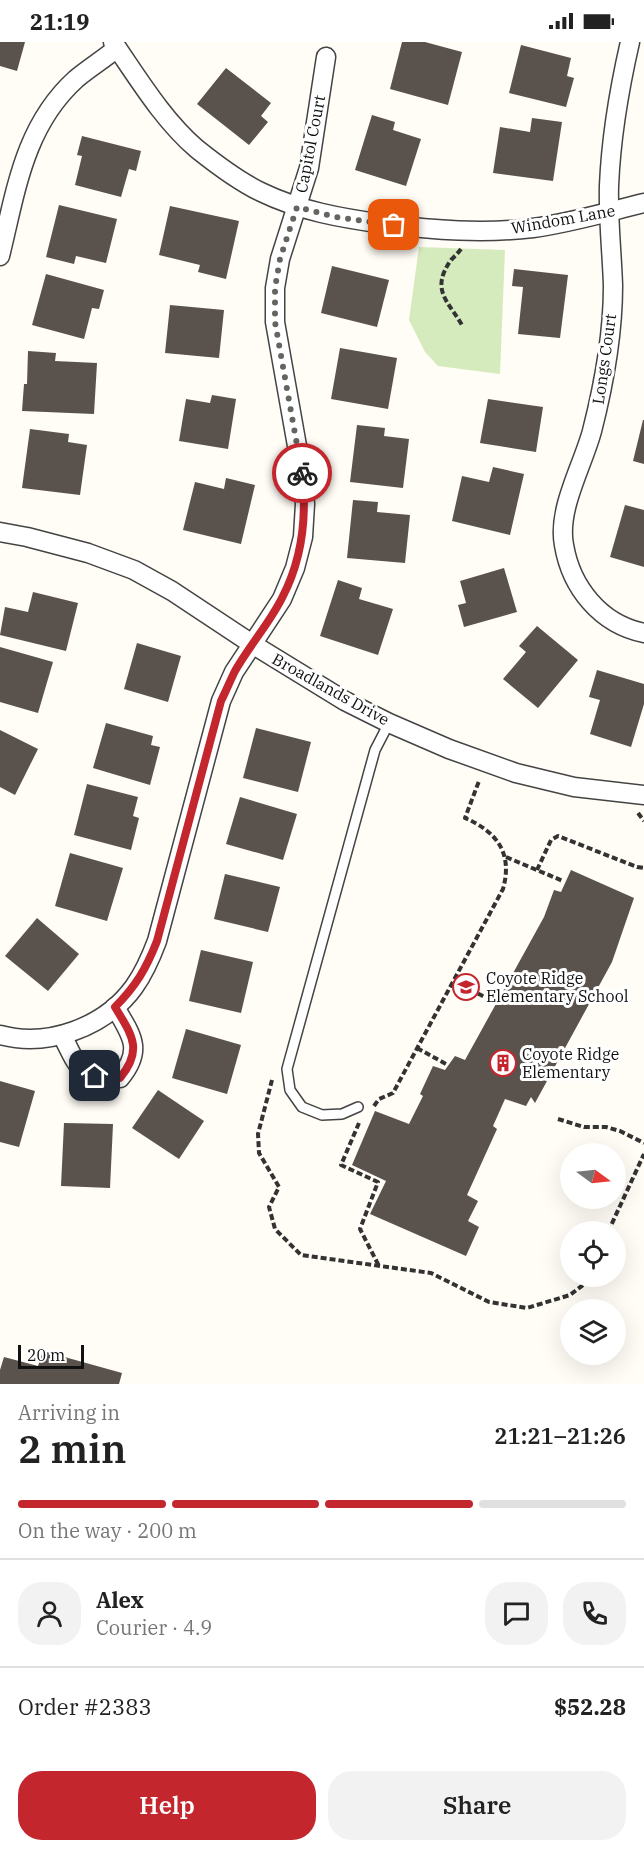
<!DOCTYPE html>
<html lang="en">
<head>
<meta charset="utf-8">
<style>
	:root { --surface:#fff; --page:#f2f2f2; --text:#222; --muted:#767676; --line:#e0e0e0; --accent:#c4262e }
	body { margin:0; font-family:"IBM Plex Serif",serif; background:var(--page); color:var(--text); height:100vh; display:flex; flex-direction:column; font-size:22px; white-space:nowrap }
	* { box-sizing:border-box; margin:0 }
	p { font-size:20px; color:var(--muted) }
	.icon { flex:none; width:33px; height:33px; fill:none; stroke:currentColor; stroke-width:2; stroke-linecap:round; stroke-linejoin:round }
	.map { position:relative; height:1342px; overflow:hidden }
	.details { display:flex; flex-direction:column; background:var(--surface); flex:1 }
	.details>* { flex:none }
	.needle { width:39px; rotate:105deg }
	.tools { position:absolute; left:560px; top:1101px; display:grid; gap:12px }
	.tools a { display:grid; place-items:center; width:66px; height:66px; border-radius:50%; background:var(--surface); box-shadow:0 6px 24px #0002; font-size:30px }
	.scale { position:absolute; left:18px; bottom:15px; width:66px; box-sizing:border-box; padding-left:6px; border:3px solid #111; border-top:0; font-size:16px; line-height:21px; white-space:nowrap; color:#111; -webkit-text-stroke:4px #fff; paint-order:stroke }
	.pin { position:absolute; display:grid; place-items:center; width:51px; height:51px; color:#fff; margin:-26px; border-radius:12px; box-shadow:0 3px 9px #0006 }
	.courier { position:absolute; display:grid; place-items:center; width:60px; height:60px; margin:-30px; border:4px solid #c4262e; border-radius:50%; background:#fff; color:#222; box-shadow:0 2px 8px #0007 }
	.head em { font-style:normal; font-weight:600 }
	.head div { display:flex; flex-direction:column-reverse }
	.head { display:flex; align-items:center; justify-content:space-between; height:102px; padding:0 18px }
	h1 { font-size:39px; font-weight:600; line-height:45px }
	.bar { display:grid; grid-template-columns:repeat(4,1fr); gap:9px 6px; align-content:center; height:72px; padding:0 18px }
	.bar i { height:8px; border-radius:4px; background:var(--line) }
	.bar .on { background:var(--accent) }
	.bar p { grid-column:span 4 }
	.line { display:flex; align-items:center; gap:15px; padding:0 18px; border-top:2px solid var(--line) }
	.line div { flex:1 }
	.round { display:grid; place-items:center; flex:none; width:63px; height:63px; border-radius:24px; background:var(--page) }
	.primary-button { display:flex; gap:12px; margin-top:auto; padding:12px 18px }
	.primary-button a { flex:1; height:69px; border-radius:24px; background:var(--accent); color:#fff; font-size:24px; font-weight:600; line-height:69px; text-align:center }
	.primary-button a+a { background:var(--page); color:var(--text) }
	.status { display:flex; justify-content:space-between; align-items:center; height:42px; padding:0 30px; background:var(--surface); direction:ltr }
	.status svg { height:16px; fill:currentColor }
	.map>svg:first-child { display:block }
	.green { fill:#d5ebbd }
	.building { fill:#5a524d }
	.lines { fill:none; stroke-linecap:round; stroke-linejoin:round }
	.lane-casing { stroke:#444; stroke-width:12 }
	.street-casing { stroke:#444; stroke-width:21 }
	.path { stroke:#333; stroke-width:4; stroke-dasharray:6 3; stroke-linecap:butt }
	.lane { stroke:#fff; stroke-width:9 }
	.street { stroke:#fff; stroke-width:18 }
	.done { stroke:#646461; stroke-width:6; stroke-dasharray:0 10.8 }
	.route { stroke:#c4262e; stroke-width:8 }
	.labels { text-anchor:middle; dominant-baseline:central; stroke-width:6; stroke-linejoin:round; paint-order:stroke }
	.street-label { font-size:16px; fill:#111; stroke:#fff }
	.poi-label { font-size:16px; fill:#111; stroke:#fff; text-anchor:start }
</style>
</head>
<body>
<div class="status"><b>21:19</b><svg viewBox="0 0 49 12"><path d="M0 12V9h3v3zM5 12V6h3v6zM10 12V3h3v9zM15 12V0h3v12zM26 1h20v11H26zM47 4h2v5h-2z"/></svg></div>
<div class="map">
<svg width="644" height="1342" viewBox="0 0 644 1342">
	<rect width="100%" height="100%" fill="#fffdf5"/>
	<polygon class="green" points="419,205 505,208 500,332 438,324 425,310 409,278"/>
	<g class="building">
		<polygon points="0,0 25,0 17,29 0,24"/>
		<polygon points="402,0 425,0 462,10 448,63 390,47"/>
		<polygon points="521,3 571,16 567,34 574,36 566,65 509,51"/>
		<polygon points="226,26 271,61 261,74 268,80 249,103 197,62"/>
		<polygon points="372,73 395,80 393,88 421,97 406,144 355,128"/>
		<polygon points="532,76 562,80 553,139 493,131 500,85 530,90"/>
		<polygon points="82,94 141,109 136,129 129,127 121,155 75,143 82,114 77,113"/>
		<polygon points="59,163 117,177 106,221 76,214 74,222 46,215"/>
		<polygon points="170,164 239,179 226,237 198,230 200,223 159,213"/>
		<polygon points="332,224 389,238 377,285 321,271"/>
		<polygon points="514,227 568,233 560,296 518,292 523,245 512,244"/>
		<polygon points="46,232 104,248 99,267 92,266 84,297 32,283"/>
		<polygon points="170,263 224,268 219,316 165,311"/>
		<polygon points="340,306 397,316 388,367 331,357"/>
		<polygon points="28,309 56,311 55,319 97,321 94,372 22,369 24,342 27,342"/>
		<polygon points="212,353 236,357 228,407 179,399 186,357 210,361"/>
		<polygon points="488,357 543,365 536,410 480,401"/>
		<polygon points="643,378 644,378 644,422 633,419"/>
		<polygon points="357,383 385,386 384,394 409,397 403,446 350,440"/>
		<polygon points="30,387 69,392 68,400 87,403 80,453 22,446"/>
		<polygon points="493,425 524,432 510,493 452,479 462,434 489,440"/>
		<polygon points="226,436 255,443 241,502 183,488 195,440 224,447"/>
		<polygon points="353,458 378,460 377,470 410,473 405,521 347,516"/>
		<polygon points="625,463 644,468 644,525 610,515"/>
		<polygon points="504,526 517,570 464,585 458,563 466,561 460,539"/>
		<polygon points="338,538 362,546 359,557 393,567 378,613 320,594"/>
		<polygon points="33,550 78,561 66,609 0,593 5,565 28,570"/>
		<polygon points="537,584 578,618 538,666 503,637 526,610 519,604"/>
		<polygon points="137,601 181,614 168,660 124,647"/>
		<polygon points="0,605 53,620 38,671 0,660"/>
		<polygon points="597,628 644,642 644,662 631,705 590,692 600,658 589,655"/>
		<polygon points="106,681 153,694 151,703 160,705 150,743 93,726"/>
		<polygon points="256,686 311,700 298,750 243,736"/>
		<polygon points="0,688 38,707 15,753 0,745"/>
		<polygon points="87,742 138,755 133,774 139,776 131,808 74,793"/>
		<polygon points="240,755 297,772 283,818 226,802"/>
		<polygon points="70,811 123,826 107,879 55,864"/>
		<polygon points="571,828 634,856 612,920 535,1061 531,1055 526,1064 505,1057 493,1084 497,1087 467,1153 478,1159 468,1179 479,1185 466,1214 370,1172 386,1139 352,1123 375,1069 409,1082 423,1054 420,1052 433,1024 445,1028 455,1014 465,1018 544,875 554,848 561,850"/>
		<polygon points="225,832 280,845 268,890 214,877"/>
		<polygon points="37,876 79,912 48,949 5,914"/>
		<polygon points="201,908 253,920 241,971 189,959"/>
		<polygon points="186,987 241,1003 227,1052 172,1036"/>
		<polygon points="0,1039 35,1049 19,1105 0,1100"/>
		<polygon points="158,1048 204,1079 179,1117 132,1086"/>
		<polygon points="64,1081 113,1082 110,1146 61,1144"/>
		<polygon points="43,1309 122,1331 119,1342 0,1342 0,1328 4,1315 38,1324"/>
	</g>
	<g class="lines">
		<defs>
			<polyline id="lane" points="358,1065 342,1072 322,1073 302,1065 290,1048 287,1027 375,708 389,681"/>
			<g id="street">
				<path d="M113,0C138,36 163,78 197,107C217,123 238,139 261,150C300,169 341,176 384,182C434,188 483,192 533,186C571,181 607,170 644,161"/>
				<path d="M630,0C619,48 611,95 609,144C608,178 612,211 613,244C613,293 604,342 592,389C583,423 557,467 564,503C571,545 600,582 644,591"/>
				<path d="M0,214C16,149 24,84 76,37C89,26 104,17 117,6"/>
				<polyline points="0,490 27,495 88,511 134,528 172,549 252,602 345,659 389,681 449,707 516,731 574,745 644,753"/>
				<path d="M0,993C48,1006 105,985 134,945C144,931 151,915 157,899L221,659L234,630L282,557L295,526L303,495L305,462L302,432L275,280V246L280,217L309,126L326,15"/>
				<path d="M62,993C80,1029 78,1033 120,1036C144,1007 131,993 115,965"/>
			</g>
		</defs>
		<use href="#lane" class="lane-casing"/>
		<use href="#street" class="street-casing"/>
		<g class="path">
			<path d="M461,207C458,211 455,214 451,218C430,248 448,259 462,283"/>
			<polyline points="638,771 644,779"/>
			<polyline points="506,815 563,839"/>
			<polyline points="537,828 551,798 558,794 637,825 644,826"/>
			<polyline points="454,939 496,961"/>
			<polyline points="417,1006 446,1022"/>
			<polyline points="272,1038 258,1092 259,1111 279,1145 269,1165 275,1187 301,1213 431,1231 489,1260 527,1266 570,1253 583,1243 587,1234"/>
			<path d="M374,1064L379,1057L393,1051L503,847C513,811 497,790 465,776L479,739"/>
			<polyline points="558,1077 584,1085 606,1085 620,1089 644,1101"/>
			<polyline points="359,1081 341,1123 378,1140 360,1187 379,1224"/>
			<polyline points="608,1190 644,1112"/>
		</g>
		<use href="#lane" class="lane"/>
		<use href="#street" class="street"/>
	</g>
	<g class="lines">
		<polyline class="done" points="302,431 275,280 275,246 280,217 297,165 335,175 394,183"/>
		<path class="route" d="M95,1034L120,1036C144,1007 131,992 115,965C136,944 146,927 157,899L221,659C226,649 230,639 235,629C249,604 269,582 282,556C303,516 307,474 302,431"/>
	</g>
	<defs>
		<symbol id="school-ring" viewBox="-11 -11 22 22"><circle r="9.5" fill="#fff" stroke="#c4262e" stroke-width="1.5"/><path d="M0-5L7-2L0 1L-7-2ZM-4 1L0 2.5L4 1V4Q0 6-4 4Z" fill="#c4262e"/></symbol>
		<symbol id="building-ring" viewBox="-11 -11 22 22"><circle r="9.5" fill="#fff" stroke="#c4262e" stroke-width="1.5"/><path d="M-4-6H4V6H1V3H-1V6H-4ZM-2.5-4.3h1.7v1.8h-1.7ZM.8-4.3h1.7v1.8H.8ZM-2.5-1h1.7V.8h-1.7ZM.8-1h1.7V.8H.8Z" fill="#c4262e"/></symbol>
	</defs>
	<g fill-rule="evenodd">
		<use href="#school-ring" x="451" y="930" width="30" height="30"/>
		<use href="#building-ring" x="488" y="1006" width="30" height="30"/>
	</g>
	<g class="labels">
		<g class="street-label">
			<text transform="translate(310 102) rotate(-79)">Capitol Court</text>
			<text transform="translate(563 177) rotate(-10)">Windom Lane</text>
			<text transform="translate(604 317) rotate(-82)">Longs Court</text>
			<text transform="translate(331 647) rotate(29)">Broadlands Drive</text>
		</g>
		<g class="poi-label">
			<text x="486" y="936">Coyote Ridge<tspan x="486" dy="18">Elementary School</tspan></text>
			<text x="522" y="1012">Coyote Ridge<tspan x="522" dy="18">Elementary</tspan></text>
		</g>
	</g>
</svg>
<div class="tools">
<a><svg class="needle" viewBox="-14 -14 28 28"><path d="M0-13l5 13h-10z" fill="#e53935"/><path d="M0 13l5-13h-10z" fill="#767676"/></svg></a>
<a><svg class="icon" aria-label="locate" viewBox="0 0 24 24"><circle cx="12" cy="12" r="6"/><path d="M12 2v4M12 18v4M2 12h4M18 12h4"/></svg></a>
<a><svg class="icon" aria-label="layers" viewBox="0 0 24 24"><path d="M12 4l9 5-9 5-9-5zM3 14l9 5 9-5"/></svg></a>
</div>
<div class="scale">20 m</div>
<div class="pin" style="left:394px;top:183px;background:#ea580c"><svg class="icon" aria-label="bag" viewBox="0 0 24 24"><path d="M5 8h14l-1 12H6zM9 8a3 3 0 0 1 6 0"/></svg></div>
<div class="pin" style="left:95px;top:1034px;background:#1f2937"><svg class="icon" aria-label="home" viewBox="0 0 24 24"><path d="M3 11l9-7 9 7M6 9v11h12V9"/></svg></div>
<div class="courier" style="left:302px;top:431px"><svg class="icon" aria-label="bike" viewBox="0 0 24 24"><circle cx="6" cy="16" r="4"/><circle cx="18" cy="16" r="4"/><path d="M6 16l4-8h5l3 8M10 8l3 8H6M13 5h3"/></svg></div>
</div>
<section class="details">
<div class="head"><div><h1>2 min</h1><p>Arriving in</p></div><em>21:21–21:26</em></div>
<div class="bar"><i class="on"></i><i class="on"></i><i class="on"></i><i></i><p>On the way · 200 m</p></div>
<div class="line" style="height:108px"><a class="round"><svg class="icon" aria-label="person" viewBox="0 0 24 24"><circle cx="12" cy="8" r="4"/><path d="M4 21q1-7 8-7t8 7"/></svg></a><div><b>Alex</b><p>Courier · 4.9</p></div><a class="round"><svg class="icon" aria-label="chat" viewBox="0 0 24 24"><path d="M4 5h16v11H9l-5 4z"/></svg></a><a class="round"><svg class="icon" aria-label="phone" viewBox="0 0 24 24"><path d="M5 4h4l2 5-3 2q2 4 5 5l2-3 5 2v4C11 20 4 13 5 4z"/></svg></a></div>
<div class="line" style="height:78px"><div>Order #2383</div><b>$52.28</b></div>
<div class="primary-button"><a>Help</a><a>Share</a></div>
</section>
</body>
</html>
